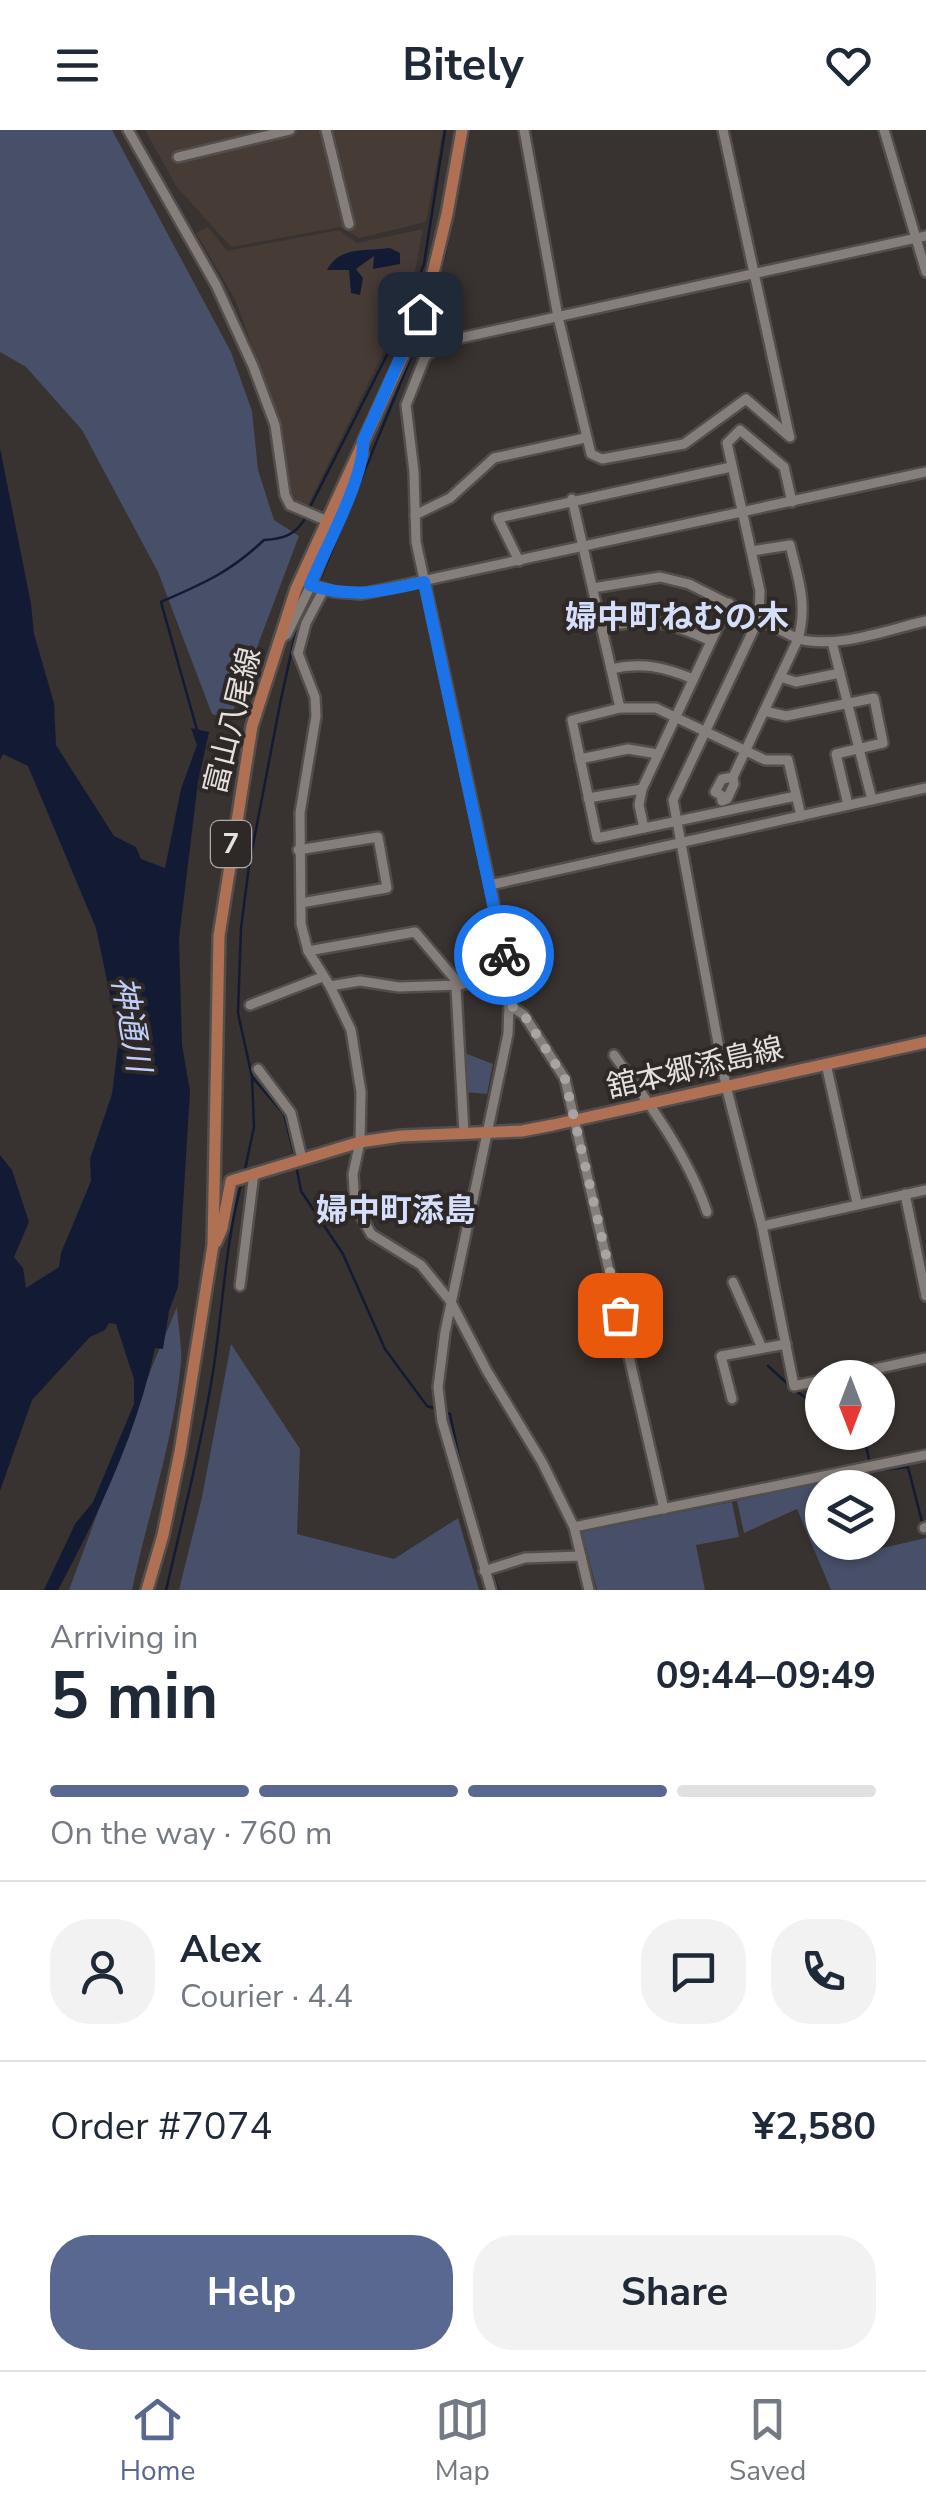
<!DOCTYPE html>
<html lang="en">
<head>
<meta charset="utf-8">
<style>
	:root { --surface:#fff; --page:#f2f2f3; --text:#1f2937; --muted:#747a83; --line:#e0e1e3; --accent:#586890 }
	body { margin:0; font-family:"Nunito Sans","Noto Sans JP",sans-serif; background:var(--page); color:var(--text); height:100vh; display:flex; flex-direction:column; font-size:38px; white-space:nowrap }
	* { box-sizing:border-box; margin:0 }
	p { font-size:32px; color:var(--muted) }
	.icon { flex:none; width:55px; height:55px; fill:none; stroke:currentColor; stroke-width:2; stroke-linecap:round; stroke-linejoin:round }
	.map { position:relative; height:1460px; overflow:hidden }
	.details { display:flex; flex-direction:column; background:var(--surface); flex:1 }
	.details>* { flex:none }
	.needle { width:65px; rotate:180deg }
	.fabs { position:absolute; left:805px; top:1230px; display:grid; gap:20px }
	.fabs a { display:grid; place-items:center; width:90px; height:90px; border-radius:50%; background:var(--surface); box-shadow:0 2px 8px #0004; font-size:50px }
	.pin { position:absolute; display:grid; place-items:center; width:85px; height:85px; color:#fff; margin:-42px; border-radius:20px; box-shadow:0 5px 15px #0006 }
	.courier { position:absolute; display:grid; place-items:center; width:100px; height:100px; margin:-50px; border:8px solid #1a73e8; border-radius:50%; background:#fff; color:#222; box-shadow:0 2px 12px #0007 }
	.headline em { font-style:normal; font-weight:700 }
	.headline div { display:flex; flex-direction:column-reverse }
	.headline { display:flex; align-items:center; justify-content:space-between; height:170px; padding:0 50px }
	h1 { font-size:65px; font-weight:700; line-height:75px }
	.bar { display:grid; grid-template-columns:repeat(4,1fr); gap:15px 10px; align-content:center; height:120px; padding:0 50px }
	.bar i { height:12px; border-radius:8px; background:var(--line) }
	.bar .current { background:var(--accent) }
	.bar p { grid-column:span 4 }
	.line { display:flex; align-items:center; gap:25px; padding:0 50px; border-top:2px solid var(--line) }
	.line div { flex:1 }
	.round { display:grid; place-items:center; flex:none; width:105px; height:105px; border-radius:40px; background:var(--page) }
	.action { display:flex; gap:20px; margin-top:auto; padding:20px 50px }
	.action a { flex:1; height:115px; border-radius:40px; background:var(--accent); color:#fff; font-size:40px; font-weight:700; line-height:115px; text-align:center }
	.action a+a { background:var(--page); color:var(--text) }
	header { display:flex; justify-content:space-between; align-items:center; height:130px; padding:0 50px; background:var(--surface); font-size:45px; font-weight:700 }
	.tabs { display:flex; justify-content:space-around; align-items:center; height:140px; border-top:2px solid var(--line); background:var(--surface); font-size:28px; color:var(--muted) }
	.tabs a { display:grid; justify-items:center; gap:5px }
	.tabs .current { color:var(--accent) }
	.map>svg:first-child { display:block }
	.built { fill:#473b36 }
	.green { fill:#474f69 }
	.water { fill:#131b34 }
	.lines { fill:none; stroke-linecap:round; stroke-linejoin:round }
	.stream { stroke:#131b34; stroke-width:2.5 }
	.minor-casing { stroke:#524e4c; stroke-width:14 }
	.major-casing { stroke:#524e4c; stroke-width:16 }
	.minor { stroke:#857e7b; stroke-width:9 }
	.major { stroke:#af7053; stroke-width:11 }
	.done { stroke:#a8a4a2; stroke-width:10; stroke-dasharray:0 18 }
	.route { stroke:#1a73e8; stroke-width:12 }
	.labels { text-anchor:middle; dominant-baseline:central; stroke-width:8; stroke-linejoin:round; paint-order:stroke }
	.shield { fill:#2e2826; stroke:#aeaaa8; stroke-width:2.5 }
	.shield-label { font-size:28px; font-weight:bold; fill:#e5e1df }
	.street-label { font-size:30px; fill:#e5e1df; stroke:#2e2826 }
	.neighbourhood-label { font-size:32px; font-weight:bold; fill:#d5dffb; stroke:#2e2826 }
	.water-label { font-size:32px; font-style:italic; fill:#becdfa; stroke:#2e2826 }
</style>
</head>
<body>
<header><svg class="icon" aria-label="menu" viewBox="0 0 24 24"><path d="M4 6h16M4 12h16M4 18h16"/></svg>Bitely<svg class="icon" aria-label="heart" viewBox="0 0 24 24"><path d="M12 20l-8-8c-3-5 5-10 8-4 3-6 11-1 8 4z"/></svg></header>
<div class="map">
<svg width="926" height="1460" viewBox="0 0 926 1460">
	<rect width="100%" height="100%" fill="#383230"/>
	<g class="built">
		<polygon points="145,0 443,0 426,92 359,108 340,97 231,117 176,56"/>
		<polygon points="208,97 227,121 339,100 357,113 423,99 415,141 389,211 307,377 298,373 286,354 279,291 235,169 196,103"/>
	</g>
	<g class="green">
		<polygon points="0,0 112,0 231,222 252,281 258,340 274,390 299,406 230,589 212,584 158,442 82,300 26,237 0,222"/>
		<polygon points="462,922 493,934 487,964 465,962"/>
		<path d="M177,1177C178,1195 182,1214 181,1232C174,1310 148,1384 132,1460H69L151,1239Z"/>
		<polygon points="231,1214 300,1319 297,1404 394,1429 458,1388 479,1460 179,1460 202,1367"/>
		<polygon points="833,1349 836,1357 822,1358 822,1412 861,1413 865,1422 926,1408 926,1460 831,1460 797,1379 744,1403 737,1371"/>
		<polygon points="732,1372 739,1407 696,1415 705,1460 597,1460 582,1402"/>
	</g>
	<g class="water">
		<path d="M390,118L400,123V134L373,139L374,126L356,139L363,148L360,165L351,163L349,140H327C340,115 367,122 390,118Z"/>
		<path d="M0,318L31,474L34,504L54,573L56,615L114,706L136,717L141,729L165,738L181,659L197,615L191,598L209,602L198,652L179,808L182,915L190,961L178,1157L169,1181L163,1219L155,1218C137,1303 99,1383 58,1460H44L75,1394L93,1372L134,1274V1249L116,1194L109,1193L105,1200L90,1207L32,1270L0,1361V1025L12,1040L29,1092L14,1127L23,1138L26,1158L59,1137L61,1123L91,1051L90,1029L112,964L119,908L96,798L28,636L3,624L0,630Z"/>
	</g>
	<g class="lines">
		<g class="stream">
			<polyline points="309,379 393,213 424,134 445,0"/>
			<polyline points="319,452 428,186 445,124 469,0"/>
			<path d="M197,600L161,472C204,453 229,443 264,410C283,409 296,405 306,387"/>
			<polyline points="253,948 284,984 295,1027"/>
			<polyline points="296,1035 301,1061 343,1124 385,1219 427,1276 437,1279"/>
			<polyline points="244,1044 254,997 252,947 238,883 241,798 249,736 281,569 296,501 316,460"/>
			<polyline points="768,1236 789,1255"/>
			<polyline points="795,1260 822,1280"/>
			<polyline points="444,1282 450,1284 465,1356 490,1435"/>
			<polyline points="853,1302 864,1308 870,1333"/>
			<polyline points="871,1341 908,1337 922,1392 926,1391"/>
			<polyline points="492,1442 498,1460"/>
			<path d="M166,1460C183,1388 201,1315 213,1242C223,1178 225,1113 242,1051"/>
		</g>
		<defs>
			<g id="minor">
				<polyline points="128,0 216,155 253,236 275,295 285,365 290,375 325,390"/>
				<polyline points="326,0 349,94"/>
				<polyline points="524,0 558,187 591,324 602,329 684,314 746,269 790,307"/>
				<polyline points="723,0 789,304"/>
				<polyline points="884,0 926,142"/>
				<polyline points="178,27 290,0"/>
				<polyline points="572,369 620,578"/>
				<polyline points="792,372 784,337 740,300 727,313 760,461 759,488 673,670 726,956 762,1096 794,1256 822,1250"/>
				<polyline points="415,385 450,368 494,328 585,308"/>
				<polyline points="519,431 498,388 731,337"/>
				<polyline points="311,455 363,324"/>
				<path d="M593,458L660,447L689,454L798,509C839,519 886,500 926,491"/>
				<polyline points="324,459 306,493 298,523 315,567 316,586 300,683 301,794 308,821 330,856 351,900 361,962 360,1012 353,1044 355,1075 371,1104 421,1135 451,1172 487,1241 542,1332 574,1397 589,1460"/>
				<path d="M602,497C652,488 665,490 711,511"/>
				<polyline points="280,509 287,504 311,455 335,462 362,464 926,342"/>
				<polyline points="832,512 872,670"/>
				<path d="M611,539C642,532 665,537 693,549"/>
				<polyline points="780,547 796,552 840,543"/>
				<polyline points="764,581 786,586 874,568 883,613 836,624 848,675"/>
				<polyline points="580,629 628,619 658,624"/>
				<path d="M733,647L722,649L715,662L721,665L722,671L727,669L734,654L733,647L798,509C808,475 798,448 790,415L752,421"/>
				<polyline points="796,666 597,708 572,590 620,578 656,578 765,630 788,630 801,686"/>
				<polyline points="588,668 642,659"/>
				<polyline points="644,698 639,675 642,659 729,473"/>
				<polyline points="298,720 378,707 387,758 301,773"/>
				<polyline points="490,755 926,658"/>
				<polyline points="308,821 415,802 460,855 399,857 360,851 330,856"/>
				<polyline points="460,855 507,841"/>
				<polyline points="456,857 464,1004"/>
				<polyline points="250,875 322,847"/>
				<path d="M614,925C649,973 688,1026 707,1082"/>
				<polyline points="826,934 857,1073"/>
				<polyline points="258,939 291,983 302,1029"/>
				<polyline points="905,1064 926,1166"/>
				<polyline points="762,1096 926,1060"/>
				<polyline points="733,1152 762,1218"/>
				<polyline points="240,1156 254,1043"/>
				<polyline points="833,1248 926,1228"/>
				<polyline points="732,1269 721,1226 786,1214"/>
				<polyline points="664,1379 565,949 524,885 509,875 507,841 490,755 416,412 414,342 406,275 425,227 442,212 926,106"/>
				<polyline points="574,1397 926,1325"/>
				<polyline points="924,1398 926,1397"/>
				<polyline points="484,1441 525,1428 581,1426"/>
				<polyline points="491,1460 442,1291 438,1257 445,1202 508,904 509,875"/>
			</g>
			<g id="major">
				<polyline points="216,1112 222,1098 231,1051 360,1012 401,1006 522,1001 553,995 926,912"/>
				<polyline points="147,1460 163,1405 180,1322 213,1115 219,806 252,596 296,459 411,208 429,160 447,84 462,0"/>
			</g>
		</defs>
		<use href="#minor" class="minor-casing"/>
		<use href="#major" class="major-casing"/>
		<use href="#minor" class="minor"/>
		<use href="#major" class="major"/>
	</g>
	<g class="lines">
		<polyline class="done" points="504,825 509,874 524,885 565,949 620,1185"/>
		<path class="route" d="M420,184L363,311C365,347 325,419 310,455C354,469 381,461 424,452L504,825"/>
	</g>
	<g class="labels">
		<rect class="shield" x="211" y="691" width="40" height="46" rx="8"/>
		<g class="shield-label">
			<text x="231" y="714">7</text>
		</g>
		<g class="street-label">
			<text transform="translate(233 591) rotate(-76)">富山八尾線</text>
			<text transform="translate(695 938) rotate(-13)">舘本郷添島線</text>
		</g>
		<g class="neighbourhood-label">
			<text x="677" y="487">婦中町ねむの木</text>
			<text x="396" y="1080">婦中町添島</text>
		</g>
		<g class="water-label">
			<text transform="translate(131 894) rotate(80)">神通川</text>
		</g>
	</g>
</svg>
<div class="fabs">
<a><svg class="needle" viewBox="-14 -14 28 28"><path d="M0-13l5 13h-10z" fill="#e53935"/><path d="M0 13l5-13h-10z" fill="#747a83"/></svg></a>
<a><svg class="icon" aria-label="layers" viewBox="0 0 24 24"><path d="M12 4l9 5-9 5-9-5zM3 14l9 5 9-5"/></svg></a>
</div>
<div class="pin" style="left:620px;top:1185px;background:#ea580c"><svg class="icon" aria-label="bag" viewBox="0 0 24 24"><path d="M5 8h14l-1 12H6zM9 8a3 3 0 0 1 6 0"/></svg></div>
<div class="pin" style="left:420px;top:184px;background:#1f2937"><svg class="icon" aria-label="home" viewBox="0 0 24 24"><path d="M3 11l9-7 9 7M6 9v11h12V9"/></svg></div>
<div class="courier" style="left:504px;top:825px"><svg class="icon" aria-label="bike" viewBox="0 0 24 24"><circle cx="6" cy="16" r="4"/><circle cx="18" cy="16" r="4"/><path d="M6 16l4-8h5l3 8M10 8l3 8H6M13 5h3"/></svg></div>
</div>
<section class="details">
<div class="headline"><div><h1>5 min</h1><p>Arriving in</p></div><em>09:44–09:49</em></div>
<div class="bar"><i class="current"></i><i class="current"></i><i class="current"></i><i></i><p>On the way · 760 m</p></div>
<div class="line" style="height:180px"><a class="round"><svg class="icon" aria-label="person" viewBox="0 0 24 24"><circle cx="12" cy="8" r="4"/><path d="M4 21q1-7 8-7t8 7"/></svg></a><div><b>Alex</b><p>Courier · 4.4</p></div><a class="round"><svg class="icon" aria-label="chat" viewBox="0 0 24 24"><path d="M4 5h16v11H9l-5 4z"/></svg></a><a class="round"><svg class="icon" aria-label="phone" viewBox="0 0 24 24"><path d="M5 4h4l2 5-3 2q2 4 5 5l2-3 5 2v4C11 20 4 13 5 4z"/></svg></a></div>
<div class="line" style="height:130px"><div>Order #7074</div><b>¥2,580</b></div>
<div class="action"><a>Help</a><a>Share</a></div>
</section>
<nav class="tabs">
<a class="current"><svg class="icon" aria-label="home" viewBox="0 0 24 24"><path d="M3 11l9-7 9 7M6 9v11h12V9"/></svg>Home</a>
<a><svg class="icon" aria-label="map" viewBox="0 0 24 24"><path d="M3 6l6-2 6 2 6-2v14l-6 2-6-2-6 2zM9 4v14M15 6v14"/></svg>Map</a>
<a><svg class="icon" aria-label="saved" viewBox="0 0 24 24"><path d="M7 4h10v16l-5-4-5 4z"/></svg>Saved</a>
</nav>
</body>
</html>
